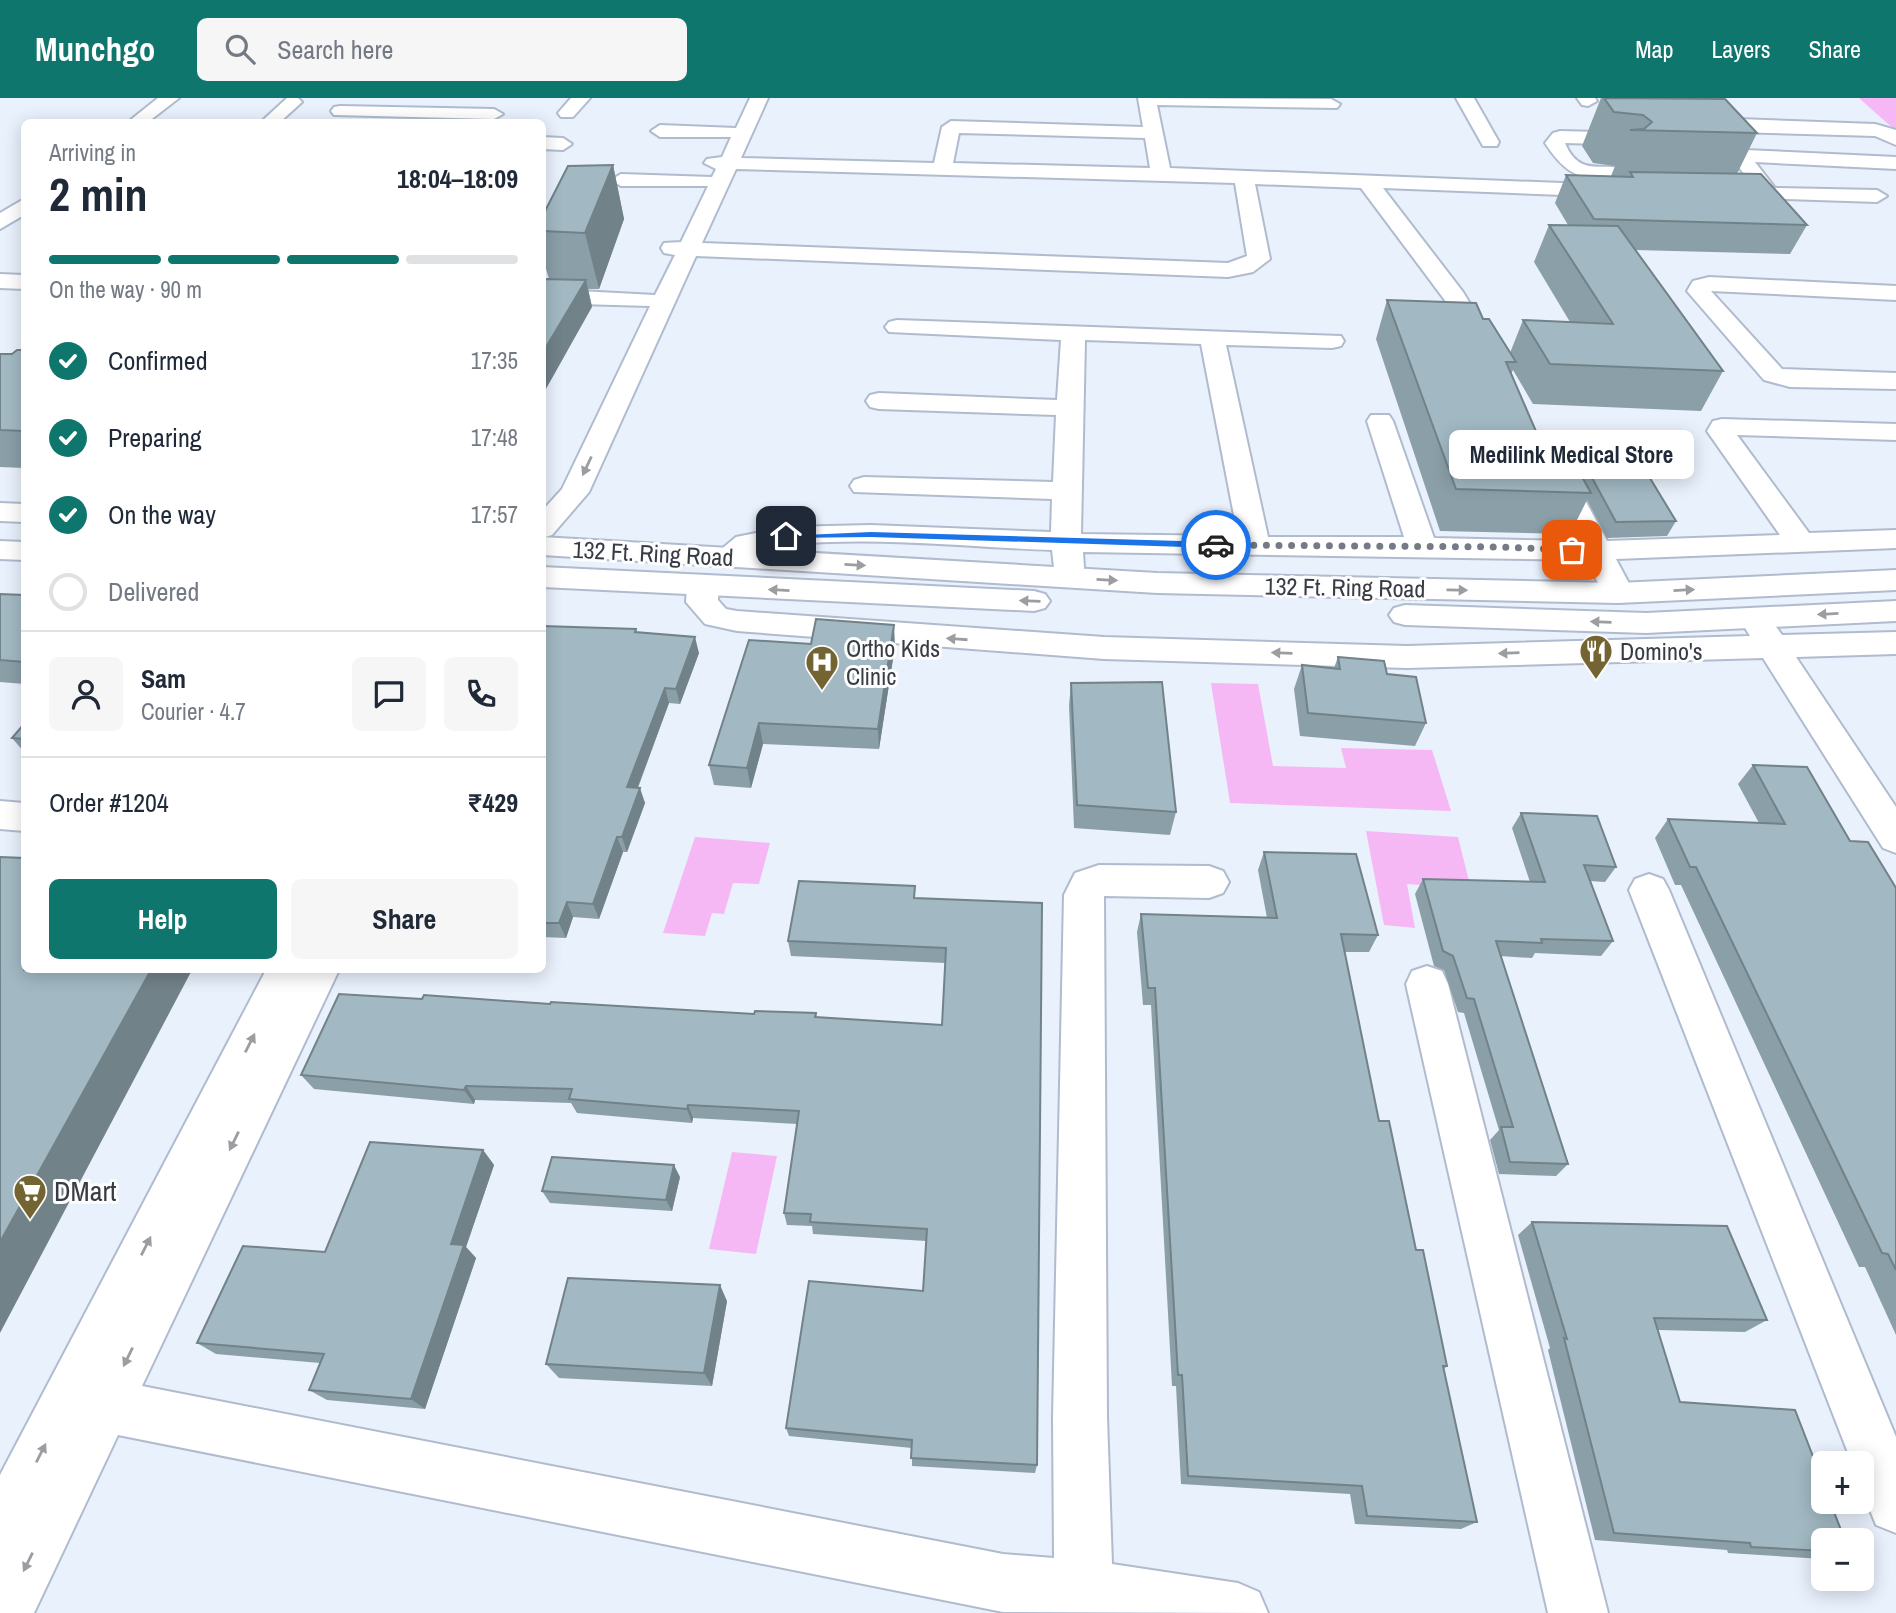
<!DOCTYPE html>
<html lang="en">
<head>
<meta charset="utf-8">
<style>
	:root { --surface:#fff; --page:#f6f6f7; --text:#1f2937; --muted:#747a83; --line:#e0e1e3; --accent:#0f766e }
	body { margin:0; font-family:"Archivo Narrow",sans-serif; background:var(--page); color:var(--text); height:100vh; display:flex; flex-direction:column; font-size:26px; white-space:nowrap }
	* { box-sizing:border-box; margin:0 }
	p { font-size:23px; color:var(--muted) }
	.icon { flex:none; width:38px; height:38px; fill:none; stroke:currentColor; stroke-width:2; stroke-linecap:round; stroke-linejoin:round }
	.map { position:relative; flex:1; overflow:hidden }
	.sheet { position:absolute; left:21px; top:21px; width:525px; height:854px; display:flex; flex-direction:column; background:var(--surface); border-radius:10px; box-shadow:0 4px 18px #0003 }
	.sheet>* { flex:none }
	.fabs { position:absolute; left:1811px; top:1353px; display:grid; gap:14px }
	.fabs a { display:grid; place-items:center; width:63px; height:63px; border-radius:10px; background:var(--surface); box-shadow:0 4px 18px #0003; font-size:35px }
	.pin { position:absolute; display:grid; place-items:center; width:60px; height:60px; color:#fff; margin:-30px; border-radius:14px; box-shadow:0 4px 10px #0006 }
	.courier { position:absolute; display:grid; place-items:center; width:70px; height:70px; margin:-35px; border:5px solid #1a73e8; border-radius:50%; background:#fff; color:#222; box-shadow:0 2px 9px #0007 }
	.bubble { position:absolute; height:49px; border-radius:10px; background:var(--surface); box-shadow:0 4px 18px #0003; font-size:23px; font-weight:700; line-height:49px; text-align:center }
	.overview em { font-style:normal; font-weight:700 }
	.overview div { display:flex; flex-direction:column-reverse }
	.overview { display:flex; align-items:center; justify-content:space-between; height:119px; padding:0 28px }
	h1 { font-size:46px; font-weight:700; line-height:52px }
	.bar { display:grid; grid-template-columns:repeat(4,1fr); gap:10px 7px; align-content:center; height:84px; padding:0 28px }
	.bar i { height:9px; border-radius:5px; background:var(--line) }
	.bar .current { background:var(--accent) }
	.bar p { grid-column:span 4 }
	.line { display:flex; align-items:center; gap:18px; padding:0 28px; border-top:2px solid var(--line) }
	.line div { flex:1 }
	.round { display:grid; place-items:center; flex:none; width:74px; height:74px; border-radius:10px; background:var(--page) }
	ol { padding:0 28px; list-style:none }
	li { display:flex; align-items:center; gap:21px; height:77px }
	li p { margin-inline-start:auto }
	li .icon { padding:7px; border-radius:50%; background:var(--accent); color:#fff; stroke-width:4 }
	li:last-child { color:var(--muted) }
	li i { width:38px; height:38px; border:4px solid var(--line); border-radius:50% }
	.button { display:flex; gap:14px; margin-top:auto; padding:14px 28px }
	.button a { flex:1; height:80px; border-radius:10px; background:var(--accent); color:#fff; font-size:28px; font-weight:700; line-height:80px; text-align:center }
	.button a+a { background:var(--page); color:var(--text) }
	header { display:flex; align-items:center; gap:42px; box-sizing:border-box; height:98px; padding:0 35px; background:var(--accent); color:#fff }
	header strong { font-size:33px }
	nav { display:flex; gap:38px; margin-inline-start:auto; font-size:24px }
	.search { width:490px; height:63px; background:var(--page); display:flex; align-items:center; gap:18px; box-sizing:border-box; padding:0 24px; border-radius:10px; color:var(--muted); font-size:26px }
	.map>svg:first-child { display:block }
	.green { fill:#f6b8f5 }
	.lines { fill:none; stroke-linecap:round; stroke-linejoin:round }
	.minor-casing { stroke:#b0bbce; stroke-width:4 }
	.major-casing { stroke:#b0bbce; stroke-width:4 }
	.minor { fill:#fff; fill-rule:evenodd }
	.major { fill:#fff; fill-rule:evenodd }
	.wall { fill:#8b9fa8 }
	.shaded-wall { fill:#718288 }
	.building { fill:#a2b9c3; stroke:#718288; stroke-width:2 }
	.oneway { fill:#9b9da1 }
	.route { fill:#1a73e8 }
	.done { stroke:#757b84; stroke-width:7; stroke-dasharray:0 12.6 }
	.labels { text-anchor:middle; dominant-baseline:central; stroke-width:6; stroke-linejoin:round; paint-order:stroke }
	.street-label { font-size:24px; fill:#373b43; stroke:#fdfdfd }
	.poi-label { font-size:24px; fill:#373b43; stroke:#fdfdfd; text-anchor:start }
	.near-poi-label { font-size:28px; fill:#373b43; stroke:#fdfdfd; text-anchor:start }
</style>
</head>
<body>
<header>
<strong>Munchgo</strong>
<div class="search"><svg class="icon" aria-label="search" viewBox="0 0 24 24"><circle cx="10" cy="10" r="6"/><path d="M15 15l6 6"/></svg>Search here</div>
<nav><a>Map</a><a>Layers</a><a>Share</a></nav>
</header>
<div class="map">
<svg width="1896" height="1515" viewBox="0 0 1896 1515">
	<rect width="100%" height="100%" fill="#e9f1fc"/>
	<g class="green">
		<polygon points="1859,0 1896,0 1896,33"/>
		<polygon points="1211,585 1258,586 1273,668 1346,670 1341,650 1432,652 1451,713 1230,705"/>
		<polygon points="1366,733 1458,739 1471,791 1407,786 1415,830 1384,827"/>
		<polygon points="695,739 770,745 759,786 733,785 724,816 712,815 705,838 663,835"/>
		<polygon points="732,1054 777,1058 756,1156 709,1151"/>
	</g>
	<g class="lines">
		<defs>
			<g id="minor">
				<polygon points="158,0 179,0 148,24 128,24"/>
				<polygon points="287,0 298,0 302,4 280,24 261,24"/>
				<polygon points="571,0 590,0 573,19 561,19 558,15"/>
				<path d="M750,0H768L741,60L934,65L942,29L951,23L1143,29L1138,0L1331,1L1340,6L1337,10L1157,7L1170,70L1613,87L1623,93L1613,99L1383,90L1463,194L1497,250L1494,255H1476L1444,201L1361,90L1255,86L1270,161L1253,174L1228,179L696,158L589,394L552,437L542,440V413L562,391L650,208L542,205V191L655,197L675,157L664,155L661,150L664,145L681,144L708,88H621L611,82L621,76L712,79L716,71L704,65L707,61L722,59L731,39H660L651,33L660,27L736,30ZM959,35L1145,40L1150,70L953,65ZM736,71L1235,85L1247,158L1228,165L702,145Z"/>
				<polygon points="1456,0 1474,0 1499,44 1497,48 1483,48"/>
				<polygon points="1577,0 1595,0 1597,3 1588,8 1582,7"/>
				<polygon points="340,8 494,11 503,16 494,21 334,17 331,13 334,9"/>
				<polygon points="1738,21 1875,26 1896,32 1896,47 1875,38 1731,34 1745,52 1896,59 1896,71 1755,64 1775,90 1877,92 1887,98 1877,104 1719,99 1716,95 1719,91 1754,89 1709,30 1711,26"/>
				<path d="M1560,33L1638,35L1647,41L1638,47L1565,45C1581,85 1612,58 1627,76C1622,83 1615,82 1607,82C1575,81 1562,71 1545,45L1553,35Z"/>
				<polygon points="542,39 563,40 572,46 563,52 542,51"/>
				<polygon points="24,101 24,117 0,131 0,115"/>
				<polygon points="0,176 24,177 24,191 0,190"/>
				<polygon points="1709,179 1896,188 1896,202 1711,193 1782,271 1896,275 1896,291 1790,289 1764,282 1687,193 1693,183"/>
				<path d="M897,222L1341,238L1344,243L1341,248L1332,250L1226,247L1268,439H1404L1367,323L1371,317H1389L1393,323L1434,440L1576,443L1541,372L1545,366L1555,364L1565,366L1569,372L1607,443L1780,437L1707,333L1713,323L1722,321L1896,326V342L1737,337L1809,435L1896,432V450L1616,461L1634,495L1629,502L1618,505L1607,502L1586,462L1083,454L1084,470L1080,477L1069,479L1058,477L1054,470L1052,452C965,449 873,438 786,447C776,448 763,449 754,454C740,462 734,470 716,466L712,459L736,439L786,429L871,427L1051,434L1052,401L854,394L850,388L854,382L864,379L1053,384L1056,317L879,311L870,309L866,303L870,297L879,295L1057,302L1061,242L889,234L885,229L889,224ZM1085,242L1201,246L1238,438L1081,436Z"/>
				<polygon points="703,478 714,481 719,488 718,502 726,511 737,513 1104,539 1407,548 1750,538 1745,530 1750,523 1761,519 1772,523 1782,537 1896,534 1896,556 1796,559 1896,709 1896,755 1883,750 1763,560 1407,570 1104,561 737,533 705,526 686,504 687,488 692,481"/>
				<polygon points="0,703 24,705 24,733 0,731"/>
				<polygon points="1099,767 1209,768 1223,773 1229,784 1223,795 1209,800 1104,798 1107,1319 1112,1466 1238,1485 1259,1494 1268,1515 1003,1514 118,1337 34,1515 0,1515 0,1377 266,872 339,872 142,1288 1003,1456 1054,1460 1053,1319 1064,797 1075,775"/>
				<polygon points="1649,776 1663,781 1669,792 1896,1339 1896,1435 1876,1427 1862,1392 1862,1365 1852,1365 1629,792 1635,781"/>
				<polygon points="1427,868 1442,873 1448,886 1608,1515 1548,1515 1406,886 1412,873"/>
			</g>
			<g id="major">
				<polygon points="0,405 24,406 24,424 0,423"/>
				<polygon points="542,439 1157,475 1618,485 1896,472 1896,492 1618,505 1157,495 542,457"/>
				<polygon points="0,443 24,444 24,462 0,461"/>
				<polygon points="542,469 1034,493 1045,496 1050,503 1045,510 1034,513 542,489"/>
				<polygon points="1896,503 1896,523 1646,535 1405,527 1394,524 1389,517 1394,510 1405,507 1646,515"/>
			</g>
		</defs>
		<use href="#minor" class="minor-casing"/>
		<use href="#major" class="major-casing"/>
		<use href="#minor" class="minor"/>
		<use href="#major" class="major"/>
	</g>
	<g class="wall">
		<polygon points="1601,0 1692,0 1757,35 1737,76 1807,127 1790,156 1635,152 1723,273 1701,313 1533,306 1513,272 1511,276 1538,338 1579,374 1584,365 1676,423 1667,438 1607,440 1587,402 1570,436 1440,433 1376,241 1387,202 1483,221 1510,255 1523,222 1570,224 1534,164 1549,127 1568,127 1555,105 1566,77 1611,78 1615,68 1593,65 1582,48"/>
		<polygon points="613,67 624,121 599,191 588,191 592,209 549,181 542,157 542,119"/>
		<polygon points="24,252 24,370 0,369 0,256 12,256"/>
		<polygon points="0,496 24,497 24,586 0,584"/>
		<polygon points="542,528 636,531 637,534 699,555 680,606 669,605 638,690 645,705 627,754 623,754 599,821 573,819 566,840 542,839"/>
		<polygon points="811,546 895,548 879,651 763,646 751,690 714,687 709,667"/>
		<polygon points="1338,559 1387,576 1426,625 1415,648 1300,638 1294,591 1302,567 1334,570"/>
		<polygon points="1071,585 1176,714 1170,737 1074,730 1069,608"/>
		<polygon points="24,626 24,654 12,640"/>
		<polygon points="1753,667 1850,743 1896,790 1896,1237 1865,1169 1859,1169 1681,787 1675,787 1655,740 1668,721 1759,725 1738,686"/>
		<polygon points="1521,715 1616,769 1605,784 1590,783 1613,843 1601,858 1535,855 1532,860 1500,858 1568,1066 1556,1078 1499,1076 1490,1042 1499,1032 1464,915 1458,914 1444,872 1434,868 1415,796 1423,781 1530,784 1512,730"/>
		<polygon points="1264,754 1378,837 1369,854 1344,854 1379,1023 1416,1152 1447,1268 1444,1271 1477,1424 1461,1431 1355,1426 1350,1396 1181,1386 1176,1288 1172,1288 1151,907 1143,907 1137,834 1141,816 1267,820 1258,772"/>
		<polygon points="916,800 1042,805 1037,1367 1035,1375 912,1368 912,1350 789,1338 786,1330 923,1193 926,1143 813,1136 812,1128 787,1127 784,1115 797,1026 693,1020 692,1025 577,1015 571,1005 475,1002 474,1006 314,991 301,977 550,906 754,916 816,915 817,919 942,927 945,865 791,858 788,843"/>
		<polygon points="483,1052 494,1067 466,1149 476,1160 425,1311 327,1302 309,1292 320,1265 216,1256 197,1245 325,1154"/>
		<polygon points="680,1079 672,1113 550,1105 542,1093"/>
		<polygon points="1532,1124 1767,1222 1745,1234 1658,1232 1680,1304 1824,1442 1823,1461 1728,1455 1727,1452 1595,1442 1548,1252 1550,1250 1518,1137"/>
		<polygon points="727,1203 712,1288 559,1280 546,1266"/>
	</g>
	<g class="shaded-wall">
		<polygon points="613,67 624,121 599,191 585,135"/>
		<polygon points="586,182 592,209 542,298 542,256"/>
		<polygon points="894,527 895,548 879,651 878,631"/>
		<polygon points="695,539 699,555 680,606 676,591"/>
		<polygon points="665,590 669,605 632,704 627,689"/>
		<polygon points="759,625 763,646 751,690 747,670"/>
		<polygon points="640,690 645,705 627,754 622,739"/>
		<polygon points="617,739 623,754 599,821 593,806"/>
		<polygon points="567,804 573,819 566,840 559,825"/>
		<polygon points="151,872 192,872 0,1235 0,1144"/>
		<polygon points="466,988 475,1002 474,1006 464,992"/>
		<polygon points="688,1007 693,1020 692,1025 687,1011"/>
		<polygon points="483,1052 494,1067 466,1149 476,1160 425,1311 411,1301 451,1146"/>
		<polygon points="674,1067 680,1079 672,1113 666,1102"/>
		<polygon points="720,1187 727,1203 712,1288 704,1275"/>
	</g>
	<g class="building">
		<polygon points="1604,0 1725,1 1757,35 1630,32 1644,31 1652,24 1643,17 1614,14"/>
		<polygon points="613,67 585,135 542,133 542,119 568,68"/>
		<polygon points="1630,74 1761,76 1807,127 1594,121 1566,77 1633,79"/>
		<polygon points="1549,127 1618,128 1723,273 1550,266 1523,222 1613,226"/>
		<polygon points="542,181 586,182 542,256"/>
		<polygon points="1387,202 1476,205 1483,221 1489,221 1516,264 1506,264 1538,338 1560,339 1591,395 1456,391"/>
		<polygon points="17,252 24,252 24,333 0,332 0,256 12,256"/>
		<polygon points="1584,365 1642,367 1676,423 1616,424"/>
		<polygon points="0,496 24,497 24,564 0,562"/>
		<polygon points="816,521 894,527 878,631 759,625 747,670 709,667 749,542 811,546"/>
		<polygon points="542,528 636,531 635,534 695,539 676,591 665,590 627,689 640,690 622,739 617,739 593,806 567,804 559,825 542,825"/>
		<polygon points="1338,559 1384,563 1387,576 1416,579 1426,625 1308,615 1302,567 1340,571"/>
		<polygon points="1162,584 1176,714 1077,707 1071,585"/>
		<polygon points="24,626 24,641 12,640"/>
		<polygon points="1753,667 1807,669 1850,743 1868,744 1896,790 1896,1172 1888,1156 1882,1155 1696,769 1690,769 1668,721 1785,726"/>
		<polygon points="1521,715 1597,718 1616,769 1584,767 1613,843 1541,841 1542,845 1496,843 1568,1066 1510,1064 1501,1029 1513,1029 1474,901 1467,900 1453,858 1443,853 1423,781 1545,784"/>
		<polygon points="1264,754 1356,756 1378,837 1341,836 1379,1023 1389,1023 1416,1152 1423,1152 1447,1268 1443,1268 1477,1424 1367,1418 1362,1388 1188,1378 1182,1277 1178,1277 1155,890 1148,890 1141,816 1277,820"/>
		<polygon points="0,759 24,760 24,872 151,872 0,1144"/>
		<polygon points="799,783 915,788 914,800 1042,805 1037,1367 911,1360 912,1342 786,1330 809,1183 923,1193 927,1131 810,1124 811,1116 784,1115 799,1013 688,1007 687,1011 569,1001 572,991 466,988 464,992 301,977 339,896 422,901 424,897 550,906 551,904 754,916 755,913 816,915 815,919 942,927 946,850 788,843"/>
		<polygon points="370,1044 483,1052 451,1146 464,1147 411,1301 309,1292 324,1256 197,1245 243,1148 325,1154"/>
		<polygon points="552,1059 674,1067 666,1102 542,1093"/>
		<polygon points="1532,1124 1727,1128 1767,1222 1654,1220 1680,1304 1795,1312 1824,1387 1824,1404 1830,1404 1845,1442 1824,1442 1824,1453 1751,1449 1750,1445 1614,1435 1564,1240 1567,1241"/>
		<polygon points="568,1180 720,1187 704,1275 546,1266"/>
	</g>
	<defs><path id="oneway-solid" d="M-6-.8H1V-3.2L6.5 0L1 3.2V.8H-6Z" transform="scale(1.75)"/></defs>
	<g class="oneway">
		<use href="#oneway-solid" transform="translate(587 368) rotate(115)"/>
		<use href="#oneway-solid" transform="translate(855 467) rotate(3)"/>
		<use href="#oneway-solid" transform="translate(1107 482) rotate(3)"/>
		<use href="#oneway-solid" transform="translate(779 492) rotate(-177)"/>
		<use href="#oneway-solid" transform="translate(1457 492) rotate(1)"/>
		<use href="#oneway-solid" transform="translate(1684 492) rotate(-3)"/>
		<use href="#oneway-solid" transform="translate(1030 503) rotate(-178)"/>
		<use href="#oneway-solid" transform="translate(1828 516) rotate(177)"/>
		<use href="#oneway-solid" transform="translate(1601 524) rotate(-178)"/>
		<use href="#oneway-solid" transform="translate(957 541) rotate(-176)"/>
		<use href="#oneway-solid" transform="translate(1282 555) rotate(-178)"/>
		<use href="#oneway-solid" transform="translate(1509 555) rotate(178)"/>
		<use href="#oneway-solid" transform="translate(250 945) rotate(-63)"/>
		<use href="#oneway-solid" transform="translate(234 1043) rotate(116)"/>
		<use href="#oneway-solid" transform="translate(146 1148) rotate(-63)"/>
		<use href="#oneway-solid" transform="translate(128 1259) rotate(116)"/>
		<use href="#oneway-solid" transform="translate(41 1355) rotate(-63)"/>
		<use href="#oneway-solid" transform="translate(28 1464) rotate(116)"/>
	</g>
	<polygon class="route" points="871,434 1216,444 1220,447 1216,450 871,439 786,440 782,438"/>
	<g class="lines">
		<polyline class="done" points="1216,447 1499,449 1572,452"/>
	</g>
	<defs>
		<symbol id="restaurant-pin" viewBox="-11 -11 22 30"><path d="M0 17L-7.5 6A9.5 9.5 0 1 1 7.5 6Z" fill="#746432" stroke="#fdfdfd"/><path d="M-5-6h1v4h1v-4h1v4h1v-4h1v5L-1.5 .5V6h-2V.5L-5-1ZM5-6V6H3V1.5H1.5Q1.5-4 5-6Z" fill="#fff"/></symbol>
		<symbol id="hospital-pin" viewBox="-11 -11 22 30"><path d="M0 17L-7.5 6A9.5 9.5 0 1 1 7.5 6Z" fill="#746432" stroke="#fdfdfd"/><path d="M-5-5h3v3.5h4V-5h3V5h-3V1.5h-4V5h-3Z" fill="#fff"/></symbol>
		<symbol id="supermarket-pin" viewBox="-11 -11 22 30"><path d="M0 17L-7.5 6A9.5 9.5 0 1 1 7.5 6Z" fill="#746432" stroke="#fdfdfd"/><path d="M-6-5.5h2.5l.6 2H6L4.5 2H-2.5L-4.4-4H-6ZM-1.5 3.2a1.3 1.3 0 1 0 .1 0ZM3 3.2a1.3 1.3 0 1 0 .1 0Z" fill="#fff"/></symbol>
	</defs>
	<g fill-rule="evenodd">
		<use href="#restaurant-pin" x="1577" y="534" width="38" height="52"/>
		<use href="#hospital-pin" x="803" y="545" width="38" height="52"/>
		<use href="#supermarket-pin" x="11" y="1074" width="38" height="52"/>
	</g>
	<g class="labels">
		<g class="street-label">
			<text transform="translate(653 455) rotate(3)">132 Ft. Ring Road</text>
			<text transform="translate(1345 489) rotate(1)">132 Ft. Ring Road</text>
		</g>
		<g class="poi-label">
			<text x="846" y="550">Ortho Kids<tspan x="846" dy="28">Clinic</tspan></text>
			<text x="1620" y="553">Domino's</text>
		</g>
		<g class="near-poi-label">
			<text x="54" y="1093">DMart</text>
		</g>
	</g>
</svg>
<div class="fabs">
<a>+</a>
<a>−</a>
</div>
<div class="pin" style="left:1572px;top:452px;background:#ea580c"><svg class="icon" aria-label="bag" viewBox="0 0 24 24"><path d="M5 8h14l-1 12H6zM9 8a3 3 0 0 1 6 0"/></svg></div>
<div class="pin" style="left:786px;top:438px;background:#1f2937"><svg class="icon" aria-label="home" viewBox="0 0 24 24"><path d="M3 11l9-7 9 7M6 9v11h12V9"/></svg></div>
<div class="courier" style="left:1216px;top:447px"><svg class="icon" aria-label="car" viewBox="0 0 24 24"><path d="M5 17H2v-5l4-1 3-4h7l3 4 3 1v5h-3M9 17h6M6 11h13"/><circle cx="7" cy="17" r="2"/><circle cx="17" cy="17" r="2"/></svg></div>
<div class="bubble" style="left:1449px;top:332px;width:245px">Medilink Medical Store</div>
<section class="sheet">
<div class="overview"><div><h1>2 min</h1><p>Arriving in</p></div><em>18:04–18:09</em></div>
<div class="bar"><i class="current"></i><i class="current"></i><i class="current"></i><i></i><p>On the way · 90 m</p></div>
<ol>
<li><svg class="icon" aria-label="check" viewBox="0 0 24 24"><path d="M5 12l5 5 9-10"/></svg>Confirmed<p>17:35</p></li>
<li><svg class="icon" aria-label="check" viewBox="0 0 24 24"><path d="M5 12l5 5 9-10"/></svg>Preparing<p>17:48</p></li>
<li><svg class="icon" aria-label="check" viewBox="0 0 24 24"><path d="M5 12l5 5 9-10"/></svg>On the way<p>17:57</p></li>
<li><i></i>Delivered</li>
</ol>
<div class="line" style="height:126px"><a class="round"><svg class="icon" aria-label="person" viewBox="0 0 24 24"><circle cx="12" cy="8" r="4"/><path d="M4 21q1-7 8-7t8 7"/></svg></a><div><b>Sam</b><p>Courier · 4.7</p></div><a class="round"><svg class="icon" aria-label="chat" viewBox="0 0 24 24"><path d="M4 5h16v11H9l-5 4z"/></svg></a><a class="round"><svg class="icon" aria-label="phone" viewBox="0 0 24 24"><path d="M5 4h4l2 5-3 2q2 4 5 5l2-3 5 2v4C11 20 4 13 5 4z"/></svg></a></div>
<div class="line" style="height:91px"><div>Order #1204</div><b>₹429</b></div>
<div class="button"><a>Help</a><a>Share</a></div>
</section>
</div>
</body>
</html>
